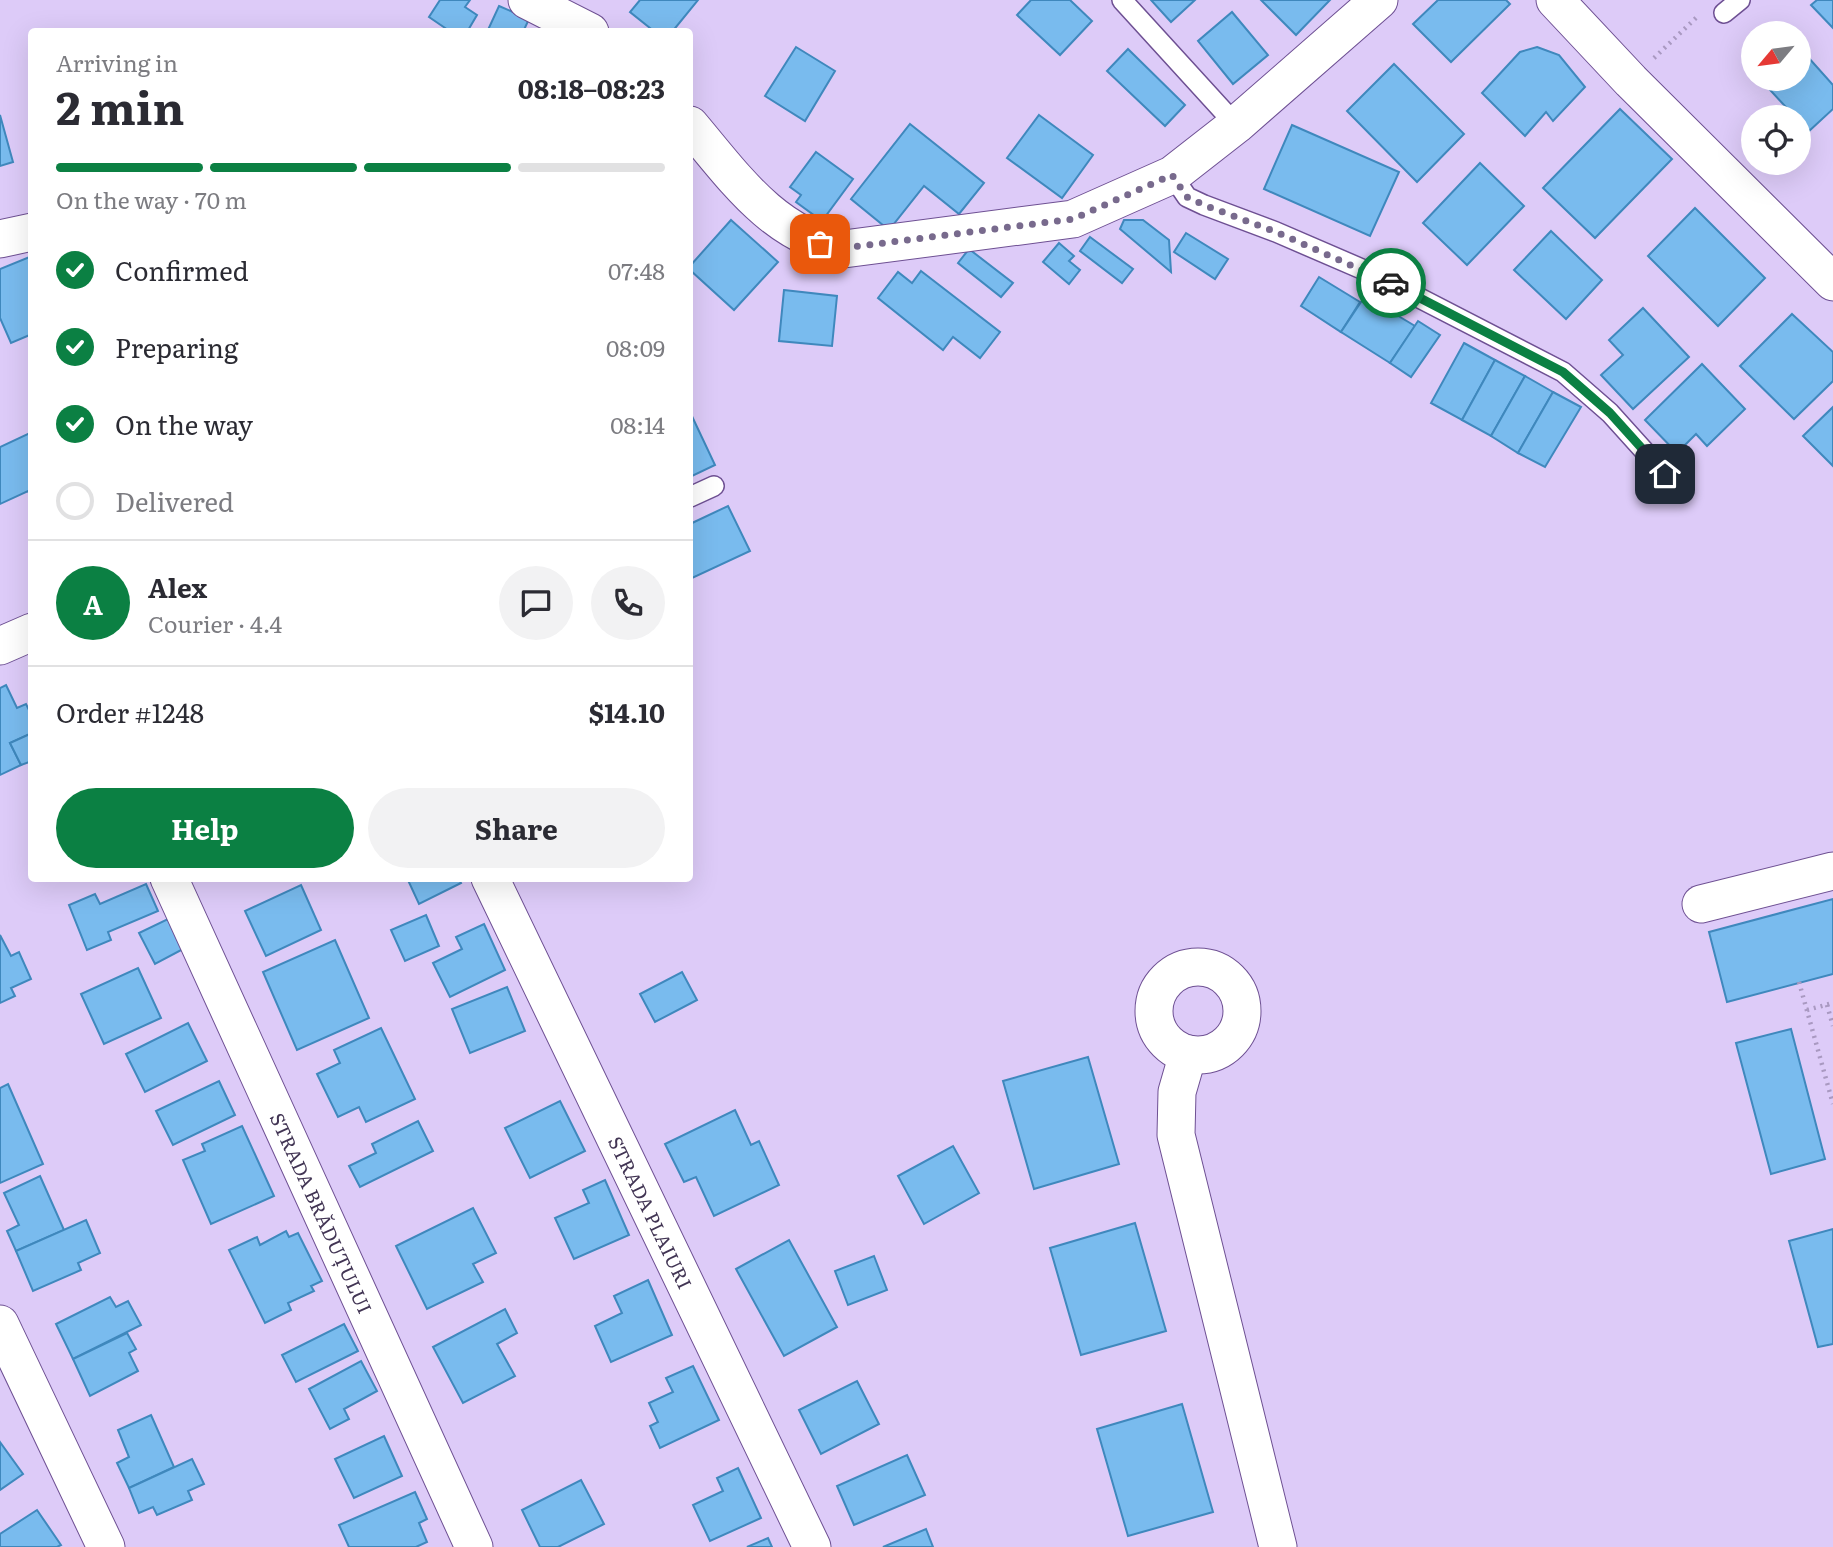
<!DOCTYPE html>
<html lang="en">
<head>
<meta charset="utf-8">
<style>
	:root { --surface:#fff; --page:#f2f2f3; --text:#2b2b33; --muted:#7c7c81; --line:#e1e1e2; --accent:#0b8043 }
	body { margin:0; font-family:Literata,serif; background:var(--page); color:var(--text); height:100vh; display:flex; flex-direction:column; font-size:26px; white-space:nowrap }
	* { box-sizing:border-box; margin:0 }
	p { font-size:23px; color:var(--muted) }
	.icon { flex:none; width:38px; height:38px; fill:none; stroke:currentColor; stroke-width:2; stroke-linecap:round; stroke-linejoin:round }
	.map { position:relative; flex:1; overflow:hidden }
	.side { position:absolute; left:28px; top:28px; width:665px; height:854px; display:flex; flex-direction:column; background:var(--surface); border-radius:7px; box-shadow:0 7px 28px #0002 }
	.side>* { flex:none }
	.needle { width:46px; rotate:241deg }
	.controls { position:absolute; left:1741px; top:21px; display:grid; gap:14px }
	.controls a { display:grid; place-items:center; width:70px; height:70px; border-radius:50%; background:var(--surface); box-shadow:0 7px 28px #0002; font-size:35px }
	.pin { position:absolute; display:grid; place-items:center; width:60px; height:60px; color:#fff; margin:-30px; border-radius:14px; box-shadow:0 4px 10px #0006 }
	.courier { position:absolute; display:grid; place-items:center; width:70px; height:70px; margin:-35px; border:5px solid #0b8043; border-radius:50%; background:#fff; color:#222; box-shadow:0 2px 9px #0007 }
	.summary em { font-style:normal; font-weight:700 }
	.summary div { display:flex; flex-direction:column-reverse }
	.summary { display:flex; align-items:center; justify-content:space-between; height:119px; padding:0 28px }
	h1 { font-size:46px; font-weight:700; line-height:52px }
	.bar { display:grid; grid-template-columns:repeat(4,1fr); gap:10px 7px; align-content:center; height:84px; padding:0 28px }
	.bar i { height:9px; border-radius:5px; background:var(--line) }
	.bar .on { background:var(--accent) }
	.bar p { grid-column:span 4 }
	.line { display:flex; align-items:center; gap:18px; padding:0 28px; border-top:2px solid var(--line) }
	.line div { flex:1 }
	.round { display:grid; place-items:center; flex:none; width:74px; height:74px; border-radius:37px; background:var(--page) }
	ol { padding:0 28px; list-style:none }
	li { display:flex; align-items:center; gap:21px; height:77px }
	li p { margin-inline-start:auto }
	li .icon { padding:7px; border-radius:50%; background:var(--accent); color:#fff; stroke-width:4 }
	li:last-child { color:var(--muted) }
	li i { width:38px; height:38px; border:4px solid var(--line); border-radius:50% }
	.button { display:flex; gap:14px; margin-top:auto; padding:14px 28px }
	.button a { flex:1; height:80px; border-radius:42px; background:var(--accent); color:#fff; font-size:28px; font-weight:700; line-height:80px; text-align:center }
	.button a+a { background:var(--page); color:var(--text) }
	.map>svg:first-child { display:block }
	.building { fill:#79bbee; stroke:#3f88bd; stroke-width:2 }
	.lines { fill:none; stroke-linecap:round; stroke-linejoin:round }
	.service-casing { stroke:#6e5093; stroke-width:22 }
	.minor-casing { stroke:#6e5093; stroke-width:39 }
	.path { stroke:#a999c1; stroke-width:4.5; stroke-dasharray:2 5; stroke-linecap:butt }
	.service { stroke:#fff; stroke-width:19 }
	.minor { stroke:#fff; stroke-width:37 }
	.done { stroke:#786a8d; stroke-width:7; stroke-dasharray:0 12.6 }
	.route { stroke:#0b8043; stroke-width:9 }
	.labels { text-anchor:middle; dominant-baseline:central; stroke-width:5; stroke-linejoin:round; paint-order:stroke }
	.street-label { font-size:19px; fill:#423554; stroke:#ddcbf8 }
</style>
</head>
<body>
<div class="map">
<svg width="1833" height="1547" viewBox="0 0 1833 1547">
	<rect width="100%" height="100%" fill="#ddcbf8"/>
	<g class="building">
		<polygon points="440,0 470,0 465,7 477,15 467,32 451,32 429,17"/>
		<polygon points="640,0 698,0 672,32 655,32 630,12"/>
		<polygon points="1031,0 1070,0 1092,21 1060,55 1017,15"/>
		<polygon points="1151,0 1195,0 1171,22"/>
		<polygon points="1261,0 1330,0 1296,35"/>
		<polygon points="1438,0 1506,0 1510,4 1451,62 1413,24"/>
		<polygon points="1817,0 1833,0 1833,28 1811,5"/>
		<polygon points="499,6 529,19 523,32 487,32"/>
		<polygon points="1232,12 1268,55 1233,84 1198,41"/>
		<polygon points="796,47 835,71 805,121 765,96"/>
		<polygon points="1537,47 1559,55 1585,87 1553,121 1546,112 1525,136 1482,93 1520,52"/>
		<polygon points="1799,47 1833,85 1833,109 1808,132 1799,122 1799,117 1795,117 1760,79 1799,79"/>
		<polygon points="1128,49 1185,105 1165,126 1107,71"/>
		<polygon points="1394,64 1464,134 1417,182 1347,111"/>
		<polygon points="1620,109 1672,159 1595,238 1543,188"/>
		<polygon points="0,115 13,162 0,166"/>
		<polygon points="1039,115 1093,155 1062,198 1007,158"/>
		<polygon points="910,124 984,183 959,214 924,186 889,230 851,199"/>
		<polygon points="1292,125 1399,172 1370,236 1264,189"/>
		<polygon points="816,152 853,179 822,221 796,202 801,195 790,187"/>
		<polygon points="1480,163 1524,206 1467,265 1423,223"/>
		<polygon points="1695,208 1765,278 1718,326 1648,256"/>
		<polygon points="731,220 778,262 734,310 690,270 690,266"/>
		<polygon points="1124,220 1143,220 1169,240 1171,272 1120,229"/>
		<polygon points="1551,231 1602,280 1566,319 1514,270"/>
		<polygon points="1186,233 1228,259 1215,279 1174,252"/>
		<polygon points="1090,237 1133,269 1122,283 1080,251"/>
		<polygon points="1059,243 1074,256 1069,261 1080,270 1069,284 1043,262"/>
		<polygon points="969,249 1013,283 1001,297 958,263"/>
		<polygon points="32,256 32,334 11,343 0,318 0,269"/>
		<polygon points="921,271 1000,332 980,358 953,337 943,350 878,298 898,272 912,283"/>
		<polygon points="1319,277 1360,302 1341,332 1301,306"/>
		<polygon points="784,290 837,296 832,346 779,341"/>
		<polygon points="1365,296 1415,326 1390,363 1341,332"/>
		<polygon points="1643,308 1689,357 1633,409 1601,375 1623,355 1609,340"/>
		<polygon points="1792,314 1833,352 1833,381 1794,419 1740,366"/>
		<polygon points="1418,321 1440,335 1411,377 1390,363"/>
		<polygon points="1464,343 1495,360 1462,420 1431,403"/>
		<polygon points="1495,360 1525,376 1491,436 1462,420"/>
		<polygon points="1702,364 1745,409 1707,446 1696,434 1677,453 1645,420"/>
		<polygon points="1525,376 1553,392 1518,453 1491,436"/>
		<polygon points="1553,392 1581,407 1545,467 1518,453"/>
		<polygon points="1833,407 1833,466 1803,436"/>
		<polygon points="690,412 715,465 690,477"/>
		<polygon points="32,432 32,499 28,491 0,504 0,447"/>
		<polygon points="728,506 750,551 690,579 690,524"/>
		<polygon points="6,685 17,708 26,704 32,716 32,733 10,743 21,765 0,775 0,688"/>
		<polygon points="32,733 32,761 21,765 10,743"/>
		<polygon points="407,878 458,878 461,883 419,904"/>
		<polygon points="146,884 158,911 108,932 111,940 87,950 69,905 95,894 100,904"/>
		<polygon points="301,885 321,930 266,956 245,911"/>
		<polygon points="1833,899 1833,974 1727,1002 1709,932"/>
		<polygon points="426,915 439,946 405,961 391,930"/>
		<polygon points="170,918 185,948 155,964 139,933"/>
		<polygon points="484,924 505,970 450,997 433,963 462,949 456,937"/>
		<polygon points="0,935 11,956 19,952 31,979 11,988 15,996 0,1003"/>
		<polygon points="335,940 369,1018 297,1050 263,972"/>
		<polygon points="138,968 161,1018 104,1044 81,994"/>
		<polygon points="682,972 697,1000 655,1022 640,994"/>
		<polygon points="507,987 525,1031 470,1053 452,1009"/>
		<polygon points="188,1023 207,1061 145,1092 126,1054"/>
		<polygon points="381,1028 415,1099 366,1122 359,1107 338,1117 317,1074 340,1063 334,1050"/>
		<polygon points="1791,1029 1825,1159 1771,1174 1736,1043"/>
		<polygon points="1088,1057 1119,1164 1034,1189 1003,1081"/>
		<polygon points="219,1081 235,1115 173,1145 156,1111"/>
		<polygon points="8,1084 43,1164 0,1183 0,1088"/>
		<polygon points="560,1101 585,1151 530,1178 505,1128"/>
		<polygon points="735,1110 751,1145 759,1141 779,1185 714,1216 696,1177 684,1182 665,1144"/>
		<polygon points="418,1121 433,1151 360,1187 349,1166 376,1153 372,1144"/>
		<polygon points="242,1126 274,1196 211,1224 183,1160 205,1151 202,1144"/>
		<polygon points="953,1146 979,1193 924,1224 898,1176"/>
		<polygon points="40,1176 64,1230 16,1251 7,1231 19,1225 4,1193"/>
		<polygon points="605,1180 629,1235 574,1259 555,1218 589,1203 583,1190"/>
		<polygon points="473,1208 496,1253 473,1264 483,1282 427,1309 396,1246"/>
		<polygon points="86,1220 100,1253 78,1263 81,1270 33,1291 16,1251"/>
		<polygon points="1135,1223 1166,1331 1081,1355 1050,1248"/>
		<polygon points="1833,1229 1833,1344 1818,1347 1789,1241"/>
		<polygon points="286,1231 289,1237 298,1233 322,1281 311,1286 314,1291 288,1303 291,1310 265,1323 229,1250 257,1237 260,1245"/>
		<polygon points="789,1240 837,1327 784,1356 736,1269"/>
		<polygon points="874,1256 887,1290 848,1305 835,1271"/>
		<polygon points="648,1280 672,1335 611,1362 595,1326 622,1313 614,1296"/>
		<polygon points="110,1297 116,1307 128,1301 141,1325 73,1359 56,1324"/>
		<polygon points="505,1309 517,1333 497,1344 515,1376 463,1403 433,1347"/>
		<polygon points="344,1324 358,1351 296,1382 282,1355"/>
		<polygon points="127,1333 136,1349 129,1353 138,1371 90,1396 73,1359"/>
		<polygon points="361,1361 377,1391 344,1409 349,1419 330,1429 309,1389"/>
		<polygon points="693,1366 719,1420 660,1448 650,1426 658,1422 649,1403 673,1392 666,1378"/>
		<polygon points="857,1381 879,1424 821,1454 799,1410"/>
		<polygon points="1182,1404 1213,1512 1128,1536 1097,1429"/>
		<polygon points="151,1415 174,1467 129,1488 117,1463 129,1457 118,1430"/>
		<polygon points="384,1436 402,1476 354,1498 335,1459"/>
		<polygon points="0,1442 23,1474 0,1490"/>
		<polygon points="907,1455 925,1495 854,1525 837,1486"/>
		<polygon points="192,1459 204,1484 188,1491 192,1500 157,1515 153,1507 139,1513 129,1488"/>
		<polygon points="738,1468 761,1518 710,1541 693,1505 723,1491 717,1478"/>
		<polygon points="581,1480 604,1524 558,1547 540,1547 522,1510"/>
		<polygon points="415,1492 427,1519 419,1523 427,1542 416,1547 349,1547 339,1525"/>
		<polygon points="37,1510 61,1545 57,1547 0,1547 0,1534"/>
		<polygon points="926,1529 933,1547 883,1547"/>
		<polygon points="768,1538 772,1547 747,1547"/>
	</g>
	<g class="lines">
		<defs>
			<g id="service">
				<polyline points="1122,0 1236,125"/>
				<polyline points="1724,13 1740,0"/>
				<polyline points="1172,175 1187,197 1204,205 1276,232 1371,273 1563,372 1610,413 1665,474"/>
				<polyline points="690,497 714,486"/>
			</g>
			<g id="minor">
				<polyline points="527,0 590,32"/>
				<polyline points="1555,0 1631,81 1833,282"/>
				<path d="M690,125C734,177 773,235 844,249L1073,219L1172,175L1236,125L1379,0"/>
				<polyline points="0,239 32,232"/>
				<polyline points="0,646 32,632"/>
				<path id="s1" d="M169,878L474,1547"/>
				<path id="s2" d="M490,878L812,1547"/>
				<polyline points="1701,904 1833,871"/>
				<circle cx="1198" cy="1011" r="44"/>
				<polyline points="1188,1054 1177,1092 1176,1135 1278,1547"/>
				<polyline points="0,1324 106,1547"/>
			</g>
		</defs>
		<use href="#service" class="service-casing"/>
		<use href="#minor" class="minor-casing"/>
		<g class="path">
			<polyline points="1654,58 1698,16"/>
			<polyline points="1799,982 1833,1104"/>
			<polyline points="1827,1005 1833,1026"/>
			<polyline points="1807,1010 1833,1003"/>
		</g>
		<use href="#service" class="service"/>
		<use href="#minor" class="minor"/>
	</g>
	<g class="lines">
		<polyline class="done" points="820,244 844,248 1073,219 1172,175 1187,197 1204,205 1276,232 1391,283"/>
		<polyline class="route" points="1391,283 1563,372 1610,413 1665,474"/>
	</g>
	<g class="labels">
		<g class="street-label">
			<text stroke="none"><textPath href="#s1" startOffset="368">STRADA BRĂDUȚULUI</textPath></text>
			<text stroke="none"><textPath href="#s2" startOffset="371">STRADA PLAIURI</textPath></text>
		</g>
	</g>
</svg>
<div class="controls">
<a><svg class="needle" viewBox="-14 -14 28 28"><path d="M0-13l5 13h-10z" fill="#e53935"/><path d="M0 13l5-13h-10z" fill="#7c7c81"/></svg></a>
<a><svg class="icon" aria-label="locate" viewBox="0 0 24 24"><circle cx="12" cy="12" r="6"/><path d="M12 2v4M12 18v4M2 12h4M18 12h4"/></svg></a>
</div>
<div class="pin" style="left:820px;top:244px;background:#ea580c"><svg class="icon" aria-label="bag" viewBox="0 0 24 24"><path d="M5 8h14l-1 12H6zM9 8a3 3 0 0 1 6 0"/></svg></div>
<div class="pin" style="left:1665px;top:474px;background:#1f2937"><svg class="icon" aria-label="home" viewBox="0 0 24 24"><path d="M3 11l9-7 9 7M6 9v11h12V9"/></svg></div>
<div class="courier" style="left:1391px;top:283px"><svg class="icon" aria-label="car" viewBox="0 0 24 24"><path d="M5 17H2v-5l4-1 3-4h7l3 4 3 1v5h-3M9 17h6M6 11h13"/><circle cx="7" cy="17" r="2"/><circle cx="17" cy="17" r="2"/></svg></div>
<section class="side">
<div class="summary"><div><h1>2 min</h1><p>Arriving in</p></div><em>08:18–08:23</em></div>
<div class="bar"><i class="on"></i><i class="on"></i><i class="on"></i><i></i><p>On the way · 70 m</p></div>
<ol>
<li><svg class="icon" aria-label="check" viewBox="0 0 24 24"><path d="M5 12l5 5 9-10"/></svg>Confirmed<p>07:48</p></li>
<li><svg class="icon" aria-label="check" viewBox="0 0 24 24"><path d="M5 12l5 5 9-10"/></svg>Preparing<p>08:09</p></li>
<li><svg class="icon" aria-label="check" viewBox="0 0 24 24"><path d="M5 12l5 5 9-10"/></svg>On the way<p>08:14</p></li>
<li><i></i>Delivered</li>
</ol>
<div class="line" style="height:126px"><b class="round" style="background:var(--accent);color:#fff">A</b><div><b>Alex</b><p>Courier · 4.4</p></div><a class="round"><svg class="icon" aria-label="chat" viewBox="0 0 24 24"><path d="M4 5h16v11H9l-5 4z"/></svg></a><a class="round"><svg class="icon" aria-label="phone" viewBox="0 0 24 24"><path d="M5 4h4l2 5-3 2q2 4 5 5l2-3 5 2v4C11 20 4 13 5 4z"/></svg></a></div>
<div class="line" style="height:91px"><div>Order #1248</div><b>$14.10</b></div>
<div class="button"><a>Help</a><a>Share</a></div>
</section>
</div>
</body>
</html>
